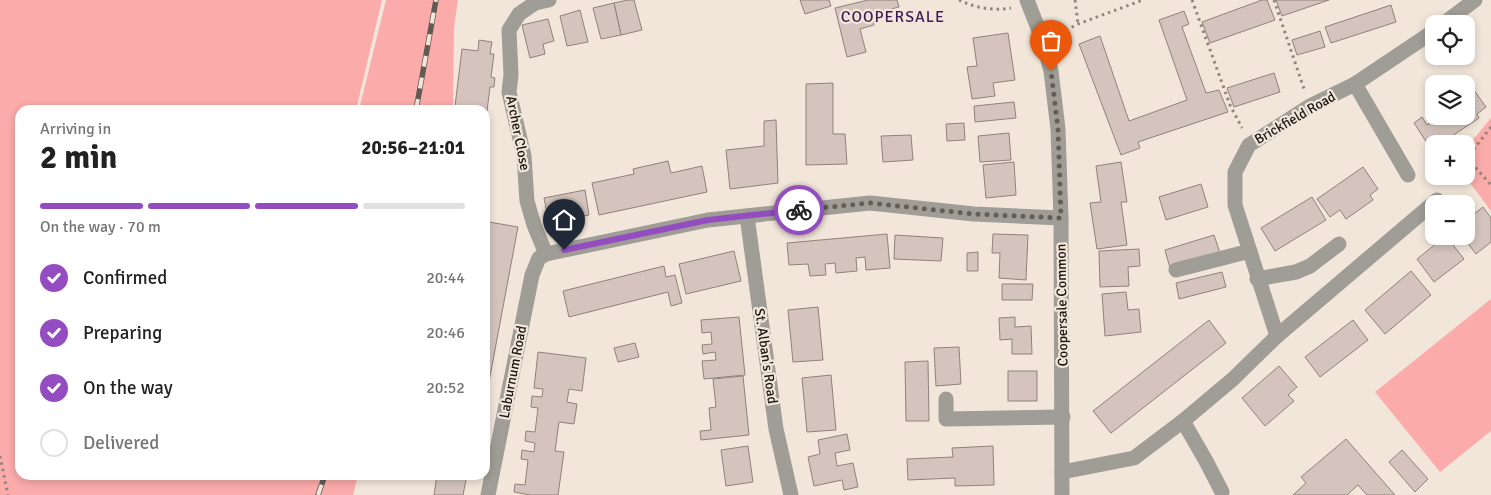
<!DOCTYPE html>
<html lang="en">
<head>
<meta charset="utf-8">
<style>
	:root { --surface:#fff; --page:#f2f2f2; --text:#222; --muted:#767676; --line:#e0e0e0; --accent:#944dc0 }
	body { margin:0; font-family:Signika,sans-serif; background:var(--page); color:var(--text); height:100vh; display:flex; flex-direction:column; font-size:19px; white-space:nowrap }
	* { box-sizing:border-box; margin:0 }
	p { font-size:16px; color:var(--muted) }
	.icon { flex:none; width:28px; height:28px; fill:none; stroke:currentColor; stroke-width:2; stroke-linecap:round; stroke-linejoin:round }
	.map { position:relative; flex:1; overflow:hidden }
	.details { position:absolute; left:15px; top:105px; width:475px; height:375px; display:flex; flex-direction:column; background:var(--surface); border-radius:15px; box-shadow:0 2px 8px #0003 }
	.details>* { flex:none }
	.controls { position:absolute; left:1425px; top:15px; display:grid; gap:10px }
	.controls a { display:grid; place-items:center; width:50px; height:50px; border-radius:10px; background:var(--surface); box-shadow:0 2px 8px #0003; font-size:25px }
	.pin { position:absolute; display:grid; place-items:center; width:42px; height:42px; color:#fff; margin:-51px -21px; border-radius:50% 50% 50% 0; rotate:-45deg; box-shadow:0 0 5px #0007 }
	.pin .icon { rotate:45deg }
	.courier { position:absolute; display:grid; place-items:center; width:50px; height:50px; margin:-25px; border:4px solid #944dc0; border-radius:50%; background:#fff; color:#222; box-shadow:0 1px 6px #0007 }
	.summary em { font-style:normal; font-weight:700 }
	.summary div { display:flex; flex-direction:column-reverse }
	.summary { display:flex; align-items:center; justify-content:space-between; height:85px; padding:0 25px }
	h1 { font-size:32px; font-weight:700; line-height:38px }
	.bar { display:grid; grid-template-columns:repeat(4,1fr); gap:8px 5px; align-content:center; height:60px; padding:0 25px }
	.bar i { height:6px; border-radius:4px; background:var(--line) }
	.bar .selected { background:var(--accent) }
	.bar p { grid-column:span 4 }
	ol { padding:0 25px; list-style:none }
	li { display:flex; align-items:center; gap:15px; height:55px }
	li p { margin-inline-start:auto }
	li .icon { padding:5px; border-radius:50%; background:var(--accent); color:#fff; stroke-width:4 }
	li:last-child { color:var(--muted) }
	li i { width:28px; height:28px; border:2px solid var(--line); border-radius:50% }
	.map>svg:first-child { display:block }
	.green { fill:#fbacaa }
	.building { fill:#d4c4bd; stroke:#90817a }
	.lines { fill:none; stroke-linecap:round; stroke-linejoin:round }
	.path { stroke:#8e867d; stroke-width:3; stroke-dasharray:2.5 4; stroke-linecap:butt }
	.minor { stroke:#9f9d96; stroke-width:15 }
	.rail-casing { stroke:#615b54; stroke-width:5.5 }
	.rail { stroke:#f2e6da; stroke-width:4; stroke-dasharray:11; stroke-linecap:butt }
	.done { stroke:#655e57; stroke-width:5; stroke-dasharray:0 9 }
	.route { stroke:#944dc0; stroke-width:6 }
	.labels { text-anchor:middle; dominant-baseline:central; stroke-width:4.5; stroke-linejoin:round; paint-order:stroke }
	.street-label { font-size:14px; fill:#191511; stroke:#f2e6da }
	.quarter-label { font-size:16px; letter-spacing:1px; fill:#3e1c53; stroke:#f2e6da }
</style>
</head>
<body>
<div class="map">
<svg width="1491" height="495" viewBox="0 0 1491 495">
	<rect width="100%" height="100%" fill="#f2e6da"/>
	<g class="green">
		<polygon points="0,0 382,0 356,110 20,110 20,475 358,475 353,495 0,495"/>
		<polygon points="386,0 458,0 454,27 453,110 359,110"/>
		<polygon points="1491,118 1491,211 1465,176 1466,148"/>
		<polygon points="1491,299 1491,431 1440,472 1375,392"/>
	</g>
	<g class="building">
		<polygon points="628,0 634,0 642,30 621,35 614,3"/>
		<polygon points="800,0 829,0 831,6 805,14"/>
		<polygon points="868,0 897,0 899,7 871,14 874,25 860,29 866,52 847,57 835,8"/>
		<polygon points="1262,0 1267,0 1275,20 1210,43 1202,22"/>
		<polygon points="1276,0 1329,0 1282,16"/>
		<polygon points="614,3 621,35 601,39 593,8"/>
		<polygon points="1391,5 1396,22 1331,43 1325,27"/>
		<polygon points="580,10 588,42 567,46 560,16"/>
		<polygon points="1184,11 1189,24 1182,27 1206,93 1219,90 1228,112 1138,142 1140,148 1121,155 1079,44 1100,36 1129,121 1187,100 1159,20"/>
		<polygon points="548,19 554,41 543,44 545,54 530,58 522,25"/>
		<polygon points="1320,31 1325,47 1297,55 1292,40"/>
		<polygon points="1008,33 1015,80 993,83 995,96 972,99 967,67 977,66 973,38"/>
		<polygon points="479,40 492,42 490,54 494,54 491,77 495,78 494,87 490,87 487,111 455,106 462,49 478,51"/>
		<polygon points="1274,73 1280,92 1234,107 1227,88"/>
		<polygon points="833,83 833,134 845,134 847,164 806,165 806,84"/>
		<polygon points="1471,86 1486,107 1477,114 1479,118 1440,144 1435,137 1427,143 1414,123 1422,117 1427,125 1439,116 1466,116 1466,89"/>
		<polygon points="1014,102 1016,118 975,122 974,106"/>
		<polygon points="776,120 778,183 730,189 726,150 764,146 764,121"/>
		<polygon points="964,123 965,140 947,141 946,124"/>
		<polygon points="1009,133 1011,160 980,162 978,136"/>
		<polygon points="911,135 913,160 883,162 881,136"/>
		<polygon points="668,161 671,173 702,166 707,192 599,215 592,183 634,174 633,169"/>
		<polygon points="1014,162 1016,195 986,198 983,165"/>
		<polygon points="1121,162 1127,202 1121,202 1127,245 1097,249 1090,203 1101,202 1096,166"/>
		<polygon points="1363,167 1378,189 1370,195 1373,200 1346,219 1340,210 1330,217 1317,199"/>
		<polygon points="1201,184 1208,207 1166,220 1159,197"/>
		<polygon points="585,190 589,215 549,223 544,198"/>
		<polygon points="1312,197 1326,220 1275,251 1261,228"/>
		<polygon points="1483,207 1491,218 1491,242 1476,254 1462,236 1466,236 1466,220"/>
		<polygon points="489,222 518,227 485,403 485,244"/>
		<polygon points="887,234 890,268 866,270 865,257 856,258 857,271 836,273 835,263 825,264 826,275 810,276 808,264 789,265 787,243"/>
		<polygon points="993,234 1028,235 1026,280 999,278 1000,253 992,253"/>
		<polygon points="895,235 943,238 941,261 894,259"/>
		<polygon points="1214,235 1220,253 1170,268 1165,250"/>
		<polygon points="1446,236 1464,259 1434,282 1417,259"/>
		<polygon points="1139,249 1140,266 1128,267 1129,286 1100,287 1099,251"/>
		<polygon points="734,251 741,281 686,294 679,264"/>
		<polygon points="978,252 978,271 967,271 967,253"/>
		<polygon points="664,266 666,277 675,275 682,303 671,306 668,292 569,317 563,291"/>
		<polygon points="1411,271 1431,295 1385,334 1365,310"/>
		<polygon points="1222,272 1226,287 1179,299 1176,283"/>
		<polygon points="1002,284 1033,284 1032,300 1002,300"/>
		<polygon points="1126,292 1128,310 1139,309 1141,332 1105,336 1102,294"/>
		<polygon points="818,307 823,360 793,362 788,310"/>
		<polygon points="739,317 745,375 704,379 702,361 716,360 715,352 703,354 702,345 712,344 711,332 702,333 701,320"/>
		<polygon points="1015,317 1015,327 1031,326 1032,354 1012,354 1012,339 1000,340 999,318"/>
		<polygon points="1209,320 1226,343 1111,433 1093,411"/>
		<polygon points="1353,320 1368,340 1320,377 1305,357"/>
		<polygon points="635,343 639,357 618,362 614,348"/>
		<polygon points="959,347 961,384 936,386 934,348"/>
		<polygon points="538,352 586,358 582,391 569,389 567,402 577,404 574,424 559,422 555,451 564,452 558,495 530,495 514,492 515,484 525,485 528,460 521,459 522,450 534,452 535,443 525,441 526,431 535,432 538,408 531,407 532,396 542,397 543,389 534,388"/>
		<polygon points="928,361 929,421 906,421 905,362"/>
		<polygon points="1279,366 1297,387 1288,395 1294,401 1265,426 1242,398"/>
		<rect x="1008" y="371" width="29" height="30"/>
		<polygon points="831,375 836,430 807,432 802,378"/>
		<polygon points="743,376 749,435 701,440 700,431 711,430 709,408 716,407 713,379"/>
		<polygon points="847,434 850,450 835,453 837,466 853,463 858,487 844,490 842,480 814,486 808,457 820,454 818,440"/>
		<polygon points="1346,439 1395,495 1367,495 1358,485 1347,495 1293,495 1306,483 1301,477"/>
		<polygon points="748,446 753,482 726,486 721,450"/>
		<polygon points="993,446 994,485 955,486 955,478 908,480 907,459 953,457 952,448"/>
		<polygon points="1402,450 1428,479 1415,492 1389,462"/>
		<polygon points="437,475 467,475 463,495 434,495"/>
	</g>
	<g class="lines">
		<g class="path">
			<path d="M959,0C975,8 993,11 1011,8"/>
			<polyline points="1075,0 1078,24"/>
			<polyline points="1192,0 1230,105 1242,128"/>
			<polyline points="1274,0 1304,89"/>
			<polyline points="1060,33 1078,24 1143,0"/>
			<polyline points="1491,127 1467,158 1491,185"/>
			<polyline points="0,456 8,495"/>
		</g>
		<g class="minor">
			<polyline points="1027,0 1043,41 1051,71 1058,129 1061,218 1062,495"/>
			<polyline points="1443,24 1475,0"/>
			<polyline points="1355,84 1408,175"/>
			<polyline points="747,216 776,429 791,495"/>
			<polyline points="546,254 534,225 527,201 524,156 509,92 511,75 509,30 519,14 535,3 549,0"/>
			<polyline points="1176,270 1250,251"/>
			<polyline points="1257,279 1296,272 1310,266 1339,244"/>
			<polyline points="1277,336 1235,205 1235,172 1249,145 1310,106 1355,84 1434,31"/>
			<polyline points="946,399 946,419 1063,417"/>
			<polyline points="1183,421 1206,461 1222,492"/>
			<polyline points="1062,472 1134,458 1183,421 1233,379 1277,336 1437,200"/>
			<polyline points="488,495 532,275 539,258 546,254 708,220 870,203 974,214 1061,218"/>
		</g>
		<defs>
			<g id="rail">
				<polyline points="416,110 436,0"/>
				<polyline points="318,495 325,475"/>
			</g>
		</defs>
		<use href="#rail" class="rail-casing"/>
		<use href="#rail" class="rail"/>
	</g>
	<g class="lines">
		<polyline class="done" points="799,210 870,203 974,214 1061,218 1058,129 1051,71"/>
		<polyline class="route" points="564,250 708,220 799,210"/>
	</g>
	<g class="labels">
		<g class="street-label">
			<text transform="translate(1295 118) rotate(-30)">Brickfield Road</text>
			<text transform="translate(518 133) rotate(79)">Archer Close</text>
			<text transform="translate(1062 305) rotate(-91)">Coopersale Common</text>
			<text transform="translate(766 356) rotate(82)">St. Alban's Road</text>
			<text transform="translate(513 372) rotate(-79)">Laburnum Road</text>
		</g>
		<g class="quarter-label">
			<text x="893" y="17">COOPERSALE</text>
		</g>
	</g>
</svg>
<div class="controls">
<a><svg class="icon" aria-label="locate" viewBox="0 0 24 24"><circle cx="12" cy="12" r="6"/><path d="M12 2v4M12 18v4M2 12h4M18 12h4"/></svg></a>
<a><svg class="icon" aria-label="layers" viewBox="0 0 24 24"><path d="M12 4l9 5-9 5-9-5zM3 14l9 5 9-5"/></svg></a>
<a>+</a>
<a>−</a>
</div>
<div class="pin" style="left:1051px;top:71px;background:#ea580c"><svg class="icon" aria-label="bag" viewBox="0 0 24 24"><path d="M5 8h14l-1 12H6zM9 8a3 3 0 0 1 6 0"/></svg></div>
<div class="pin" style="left:564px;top:250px;background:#1f2937"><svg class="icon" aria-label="home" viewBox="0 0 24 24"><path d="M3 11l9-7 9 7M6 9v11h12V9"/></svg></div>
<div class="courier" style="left:799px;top:210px"><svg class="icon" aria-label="bike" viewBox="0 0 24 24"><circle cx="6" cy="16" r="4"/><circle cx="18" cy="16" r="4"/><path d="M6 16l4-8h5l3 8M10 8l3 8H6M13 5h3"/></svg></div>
<section class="details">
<div class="summary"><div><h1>2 min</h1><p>Arriving in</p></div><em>20:56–21:01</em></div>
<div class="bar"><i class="selected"></i><i class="selected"></i><i class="selected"></i><i></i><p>On the way · 70 m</p></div>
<ol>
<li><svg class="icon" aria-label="check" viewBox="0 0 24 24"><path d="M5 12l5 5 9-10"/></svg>Confirmed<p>20:44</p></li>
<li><svg class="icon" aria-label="check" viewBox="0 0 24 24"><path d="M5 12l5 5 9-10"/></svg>Preparing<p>20:46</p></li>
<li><svg class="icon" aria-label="check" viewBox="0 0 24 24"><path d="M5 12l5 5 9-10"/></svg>On the way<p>20:52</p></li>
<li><i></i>Delivered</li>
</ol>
</section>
</div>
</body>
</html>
